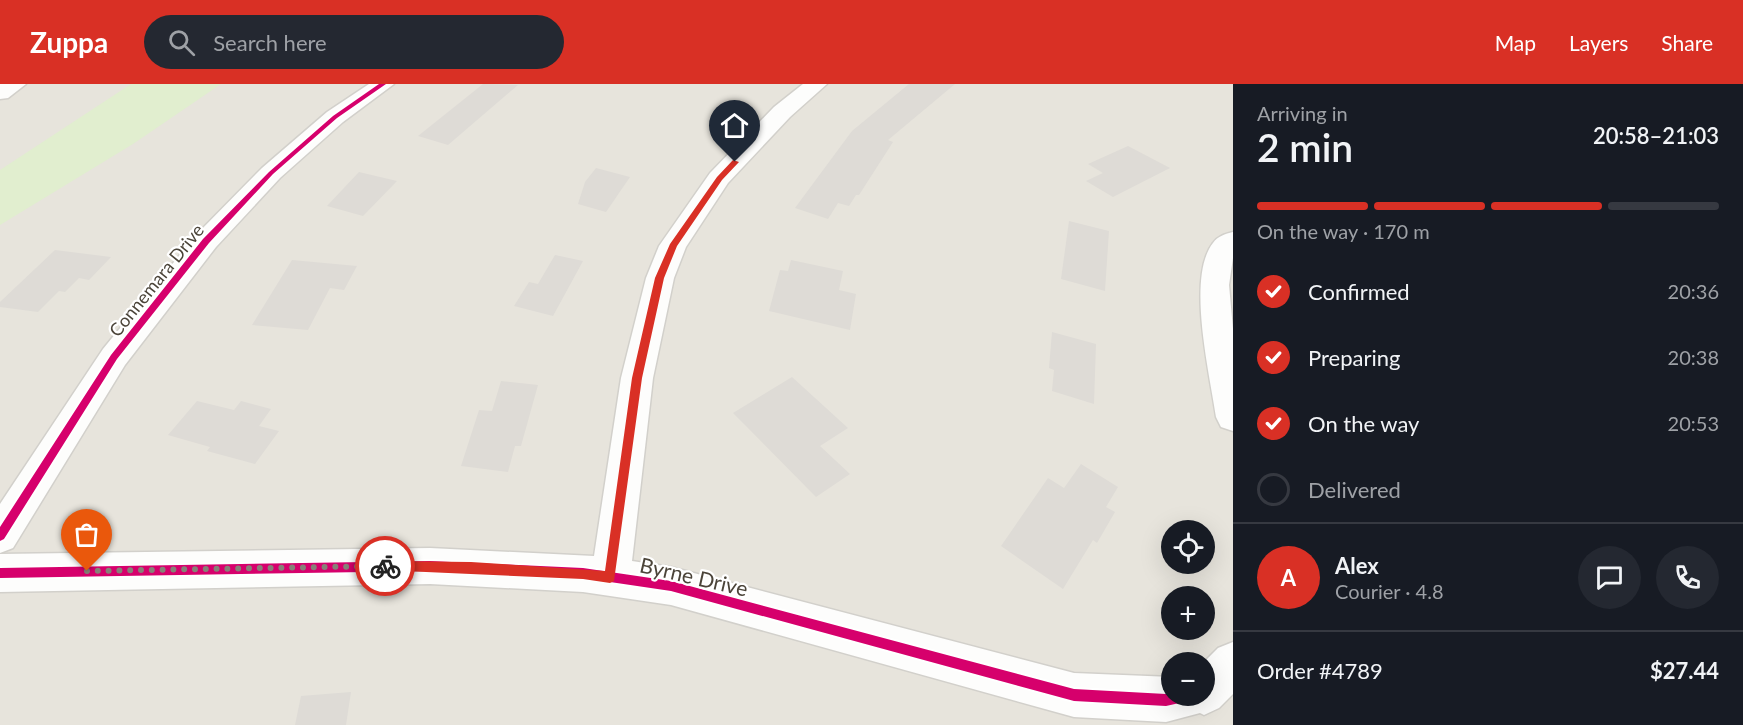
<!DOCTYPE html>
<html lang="en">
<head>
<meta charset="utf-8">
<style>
	:root { --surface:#171b24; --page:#242831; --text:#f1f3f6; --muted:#9ea1a6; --line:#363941; --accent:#d93025 }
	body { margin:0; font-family:Lato,sans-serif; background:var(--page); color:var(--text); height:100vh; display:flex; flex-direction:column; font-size:22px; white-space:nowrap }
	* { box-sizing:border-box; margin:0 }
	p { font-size:20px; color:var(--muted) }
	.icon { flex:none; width:33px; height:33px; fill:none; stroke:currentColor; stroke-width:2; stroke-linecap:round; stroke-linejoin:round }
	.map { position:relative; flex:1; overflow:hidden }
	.side { display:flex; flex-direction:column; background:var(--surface); width:510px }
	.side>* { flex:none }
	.buttons { position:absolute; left:1161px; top:436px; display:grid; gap:12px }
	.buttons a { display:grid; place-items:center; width:54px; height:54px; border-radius:50%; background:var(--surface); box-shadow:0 6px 24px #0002; font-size:30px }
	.pin { position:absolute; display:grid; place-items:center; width:51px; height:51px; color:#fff; margin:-62px -26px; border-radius:50% 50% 50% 0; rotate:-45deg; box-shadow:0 0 6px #0007 }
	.pin .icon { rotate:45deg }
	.courier { position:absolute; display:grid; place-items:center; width:60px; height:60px; margin:-30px; border:4px solid #d93025; border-radius:50%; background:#fff; color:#222; box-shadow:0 2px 8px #0007 }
	.overview em { font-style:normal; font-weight:600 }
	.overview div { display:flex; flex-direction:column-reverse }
	.overview { display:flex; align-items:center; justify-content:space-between; height:102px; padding:0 24px }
	h1 { font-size:39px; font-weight:600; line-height:45px }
	.bar { display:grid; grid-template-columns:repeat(4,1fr); gap:9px 6px; align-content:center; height:72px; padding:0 24px }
	.bar i { height:8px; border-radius:4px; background:var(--line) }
	.bar .on { background:var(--accent) }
	.bar p { grid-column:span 4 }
	.line { display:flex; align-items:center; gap:15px; padding:0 24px; border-top:2px solid var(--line) }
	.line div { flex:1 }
	.round { display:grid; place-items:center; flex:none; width:63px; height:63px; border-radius:32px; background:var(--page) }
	ol { padding:0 24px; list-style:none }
	li { display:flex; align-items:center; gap:18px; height:66px }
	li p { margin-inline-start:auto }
	li .icon { padding:6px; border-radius:50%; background:var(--accent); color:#fff; stroke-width:4 }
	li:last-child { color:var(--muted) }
	li i { width:33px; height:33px; border:3px solid var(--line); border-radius:50% }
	header { display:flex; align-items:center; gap:36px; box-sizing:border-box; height:84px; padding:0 30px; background:var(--accent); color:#fff }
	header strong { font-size:28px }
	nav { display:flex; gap:33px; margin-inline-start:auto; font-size:21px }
	.search { width:420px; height:54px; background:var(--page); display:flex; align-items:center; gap:15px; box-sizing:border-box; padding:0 21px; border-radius:33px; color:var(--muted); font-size:22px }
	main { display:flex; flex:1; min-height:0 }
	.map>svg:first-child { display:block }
	.residential { fill:#e7e4dc; fill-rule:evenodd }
	.green { fill:#e1eecf }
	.building { fill:#dedbd6 }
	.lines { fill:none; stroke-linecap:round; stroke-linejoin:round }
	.minor-casing { stroke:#d2d0cb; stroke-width:3 }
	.minor { fill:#fdfdfc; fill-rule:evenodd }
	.cycleway-casing { stroke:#fff; stroke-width:4 }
	.cycleway { fill:#d6006c; fill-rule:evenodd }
	.route { fill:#d93025 }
	.done { stroke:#868178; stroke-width:6; stroke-dasharray:0 10.8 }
	.labels { text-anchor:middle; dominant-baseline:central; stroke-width:4.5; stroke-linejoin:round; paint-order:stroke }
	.street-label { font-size:18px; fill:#4b4439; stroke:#fff }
	.near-street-label { font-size:21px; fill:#4b4439; stroke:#fff }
</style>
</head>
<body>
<header>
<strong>Zuppa</strong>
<div class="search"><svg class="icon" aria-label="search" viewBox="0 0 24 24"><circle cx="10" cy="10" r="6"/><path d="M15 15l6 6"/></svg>Search here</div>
<nav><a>Map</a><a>Layers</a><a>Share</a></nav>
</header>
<main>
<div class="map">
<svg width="1233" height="641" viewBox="0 0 1233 641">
	<rect width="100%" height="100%" fill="#f4f2ee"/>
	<path class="residential" d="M0,0H1233V641H0ZM1172,447H1204V480H1172ZM1172,513H1204V546H1172ZM1172,579H1204V612H1172Z"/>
	<polygon class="green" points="131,0 221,0 133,60 0,141 0,86"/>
	<g class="building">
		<polygon points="483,0 518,1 448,61 418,52"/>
		<polygon points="909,0 955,0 888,56 893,58 859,111 856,111 849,122 838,119 828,135 795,124 852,47"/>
		<polygon points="1128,62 1170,84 1113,113 1086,97 1103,89 1088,80"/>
		<polygon points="596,84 630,93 606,128 578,120 585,98"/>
		<polygon points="359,88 397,97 363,132 327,122"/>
		<polygon points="1069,137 1109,147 1105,207 1061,195"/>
		<polygon points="55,166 111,173 89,196 79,194 65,208 59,207 38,228 0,223 0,218"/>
		<polygon points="555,171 583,177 553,232 514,222 529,198 538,200"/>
		<polygon points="292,176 357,182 344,206 330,204 308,246 252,241"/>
		<polygon points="791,176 843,187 839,206 856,210 850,246 769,227 780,186 788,187"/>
		<polygon points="1052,248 1096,260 1094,320 1052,307 1054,286 1049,284"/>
		<polygon points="792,293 848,344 820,362 850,390 816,413 733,329"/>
		<polygon points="501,297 538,301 521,362 515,362 508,388 461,382 479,326 492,327"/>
		<polygon points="197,317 234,326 241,317 271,325 259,342 279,347 255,380 207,367 210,363 168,351"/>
		<polygon points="1081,380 1118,403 1106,423 1115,428 1097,459 1093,456 1063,505 1001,462 1048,394 1064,404"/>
		<polygon points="351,608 346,641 295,641 301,612"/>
	</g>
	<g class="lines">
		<defs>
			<g id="minor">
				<polygon points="0,0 26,0 8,14 0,15"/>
				<polygon points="369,0 394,0 343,38 280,94 216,163 125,281 13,464 0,469 0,420 103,265 196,151 262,84 327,28"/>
				<polygon points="803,0 827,0 790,33 728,99 686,163 674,194 653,294 632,477 671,483 1074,589 1172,593 1172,612 1204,612 1203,579 1218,564 1233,558 1233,610 1219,624 1204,631 1200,629 1166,638 1074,633 671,521 583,508 430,500 0,508 0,470 430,464 594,472 621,294 646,194 659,162 710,89 774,23"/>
				<path d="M1233,148V174L1229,201L1233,245V347L1221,343L1216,333C1210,291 1186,193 1213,159C1218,152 1225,150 1233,148Z"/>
			</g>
		</defs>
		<use href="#minor" class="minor-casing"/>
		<use href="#minor" class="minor"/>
		<defs>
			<g id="cycleway">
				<polygon points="379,0 386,0 337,34 273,90 209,159 117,275 4,455 0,457 0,443 111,271 203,155 269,88 333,32"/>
				<polygon points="430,477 583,484 671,497 1074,605 1166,610 1172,609 1172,612 1195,612 1193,616 1166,622 1074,617 671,507 583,494 430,487 0,494 0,484"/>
			</g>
		</defs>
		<use href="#cycleway" class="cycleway-casing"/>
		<use href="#cycleway" class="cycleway"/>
	</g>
	<polygon class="route" points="733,76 739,78 722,96 677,162 664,194 642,294 614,497 610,499 583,495 381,486 379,482 385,477 471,478 605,487 632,294 655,194 670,160 717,93"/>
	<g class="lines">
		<polyline class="done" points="87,487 385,482"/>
	</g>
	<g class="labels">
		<g class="street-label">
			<text transform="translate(156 196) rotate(-51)">Connemara Drive</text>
		</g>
		<g class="near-street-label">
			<text transform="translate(694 492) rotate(13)">Byrne Drive</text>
		</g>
	</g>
</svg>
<div class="buttons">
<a><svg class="icon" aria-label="locate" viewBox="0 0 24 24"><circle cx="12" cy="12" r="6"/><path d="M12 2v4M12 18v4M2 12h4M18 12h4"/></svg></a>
<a>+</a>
<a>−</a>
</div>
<div class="pin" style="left:87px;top:487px;background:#ea580c"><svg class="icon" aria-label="bag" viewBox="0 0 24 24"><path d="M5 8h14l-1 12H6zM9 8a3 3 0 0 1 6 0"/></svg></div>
<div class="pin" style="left:735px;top:78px;background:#1f2937"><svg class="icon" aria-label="home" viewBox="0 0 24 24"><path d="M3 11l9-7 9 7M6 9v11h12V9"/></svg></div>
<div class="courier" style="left:385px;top:482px"><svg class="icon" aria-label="bike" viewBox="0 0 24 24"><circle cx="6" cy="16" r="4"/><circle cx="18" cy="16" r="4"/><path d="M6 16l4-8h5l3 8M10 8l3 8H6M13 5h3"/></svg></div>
</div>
<section class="side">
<div class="overview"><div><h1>2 min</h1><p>Arriving in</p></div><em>20:58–21:03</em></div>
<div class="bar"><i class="on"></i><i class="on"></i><i class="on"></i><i></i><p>On the way · 170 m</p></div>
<ol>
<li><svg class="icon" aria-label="check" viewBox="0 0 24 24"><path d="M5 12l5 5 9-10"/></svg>Confirmed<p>20:36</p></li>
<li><svg class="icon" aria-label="check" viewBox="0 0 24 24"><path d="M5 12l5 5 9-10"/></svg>Preparing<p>20:38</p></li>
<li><svg class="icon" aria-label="check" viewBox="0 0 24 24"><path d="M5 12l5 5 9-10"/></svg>On the way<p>20:53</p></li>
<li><i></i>Delivered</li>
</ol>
<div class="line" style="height:108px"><b class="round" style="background:var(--accent);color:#fff">A</b><div><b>Alex</b><p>Courier · 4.8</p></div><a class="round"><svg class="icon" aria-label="chat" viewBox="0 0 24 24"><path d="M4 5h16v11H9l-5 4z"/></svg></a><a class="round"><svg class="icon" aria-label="phone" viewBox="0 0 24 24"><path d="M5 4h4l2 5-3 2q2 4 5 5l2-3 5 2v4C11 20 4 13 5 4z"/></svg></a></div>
<div class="line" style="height:78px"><div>Order #4789</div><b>$27.44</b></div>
</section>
</main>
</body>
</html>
